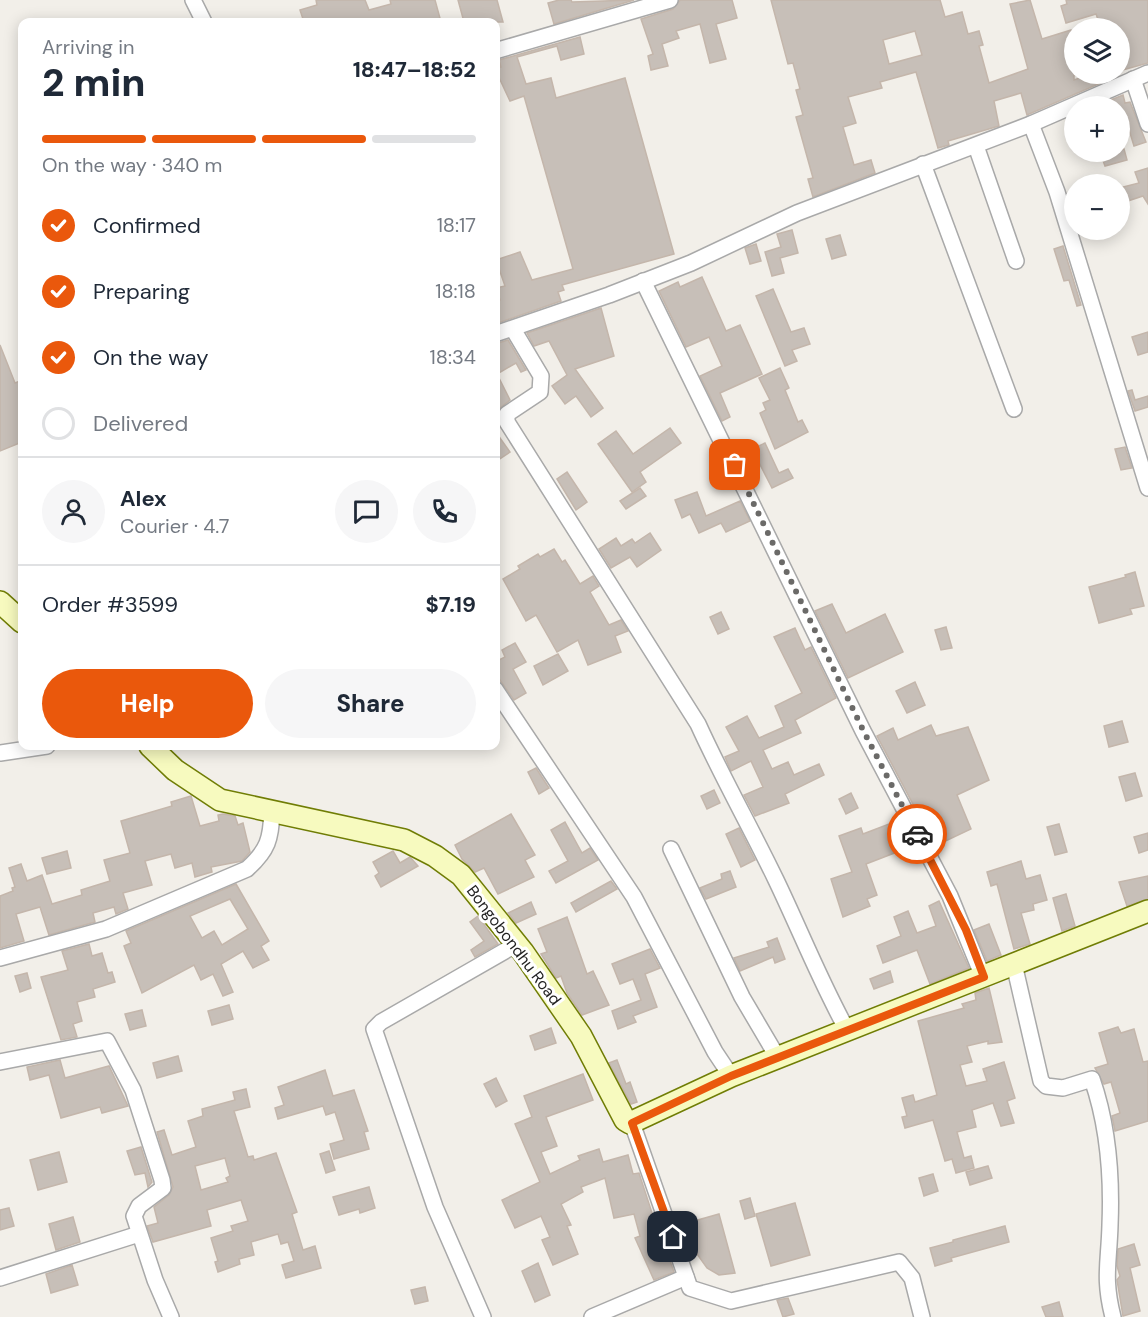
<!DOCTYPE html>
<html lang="en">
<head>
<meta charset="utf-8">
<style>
	:root { --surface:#fff; --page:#f6f6f7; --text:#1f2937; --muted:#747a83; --line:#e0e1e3; --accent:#ea580c }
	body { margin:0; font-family:"DM Sans",sans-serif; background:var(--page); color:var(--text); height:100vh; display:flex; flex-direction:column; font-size:22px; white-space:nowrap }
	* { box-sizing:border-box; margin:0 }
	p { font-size:20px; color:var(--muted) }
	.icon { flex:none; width:33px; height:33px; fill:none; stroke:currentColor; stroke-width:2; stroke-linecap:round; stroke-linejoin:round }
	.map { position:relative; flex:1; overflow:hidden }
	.panel { position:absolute; left:18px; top:18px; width:482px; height:732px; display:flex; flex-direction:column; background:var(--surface); border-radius:12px; box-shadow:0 3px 15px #0003 }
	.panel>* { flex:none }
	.controls { position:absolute; left:1064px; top:18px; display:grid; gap:12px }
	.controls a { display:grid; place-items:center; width:66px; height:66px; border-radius:50%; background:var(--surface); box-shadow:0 3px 15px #0003; font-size:30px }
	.pin { position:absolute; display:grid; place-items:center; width:51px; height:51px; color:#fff; margin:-26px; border-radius:12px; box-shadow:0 3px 9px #0006 }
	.courier { position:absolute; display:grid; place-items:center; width:60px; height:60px; margin:-30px; border:4px solid #ea580c; border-radius:50%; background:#fff; color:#222; box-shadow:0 2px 8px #0007 }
	.head em { font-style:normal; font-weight:800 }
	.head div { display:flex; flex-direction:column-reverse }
	.head { display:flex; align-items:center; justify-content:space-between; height:102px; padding:0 24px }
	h1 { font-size:39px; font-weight:800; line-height:45px }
	.bar { display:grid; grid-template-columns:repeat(4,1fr); gap:9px 6px; align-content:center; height:72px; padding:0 24px }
	.bar i { height:8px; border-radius:4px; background:var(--line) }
	.bar .active { background:var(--accent) }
	.bar p { grid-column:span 4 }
	.line { display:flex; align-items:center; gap:15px; padding:0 24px; border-top:2px solid var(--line) }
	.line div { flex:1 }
	.round { display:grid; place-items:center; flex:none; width:63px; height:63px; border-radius:32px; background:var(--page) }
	ol { padding:0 24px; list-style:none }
	li { display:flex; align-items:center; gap:18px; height:66px }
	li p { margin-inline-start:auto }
	li .icon { padding:6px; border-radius:50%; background:var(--accent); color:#fff; stroke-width:4 }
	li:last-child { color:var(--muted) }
	li i { width:33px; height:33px; border:3px solid var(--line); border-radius:50% }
	.cta { display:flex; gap:12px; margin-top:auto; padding:12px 24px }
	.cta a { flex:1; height:69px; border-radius:36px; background:var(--accent); color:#fff; font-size:24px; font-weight:800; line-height:69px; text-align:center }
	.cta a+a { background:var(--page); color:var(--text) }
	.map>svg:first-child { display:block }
	.building { fill:#c7bfb8; stroke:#c4b6ab; stroke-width:1.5; fill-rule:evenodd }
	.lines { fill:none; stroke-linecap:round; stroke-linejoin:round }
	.street-casing { stroke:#a9a9a9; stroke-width:18 }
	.secondary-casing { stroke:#707d05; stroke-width:24 }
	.street { stroke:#fff; stroke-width:15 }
	.secondary { stroke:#f7fabf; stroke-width:21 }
	.done { stroke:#6b6a68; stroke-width:6; stroke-dasharray:0 10.8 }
	.route { stroke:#ea580c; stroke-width:8 }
	.labels { text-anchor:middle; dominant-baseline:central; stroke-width:6; stroke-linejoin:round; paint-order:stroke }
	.street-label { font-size:16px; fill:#222; stroke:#fff }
</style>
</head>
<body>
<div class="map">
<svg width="1148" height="1317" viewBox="0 0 1148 1317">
	<rect width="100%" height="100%" fill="#f2efe9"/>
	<g class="building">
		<polygon points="316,0 365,0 369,10 391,4 390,0 435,0 441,22 304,22 300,10 317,5"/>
		<polygon points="458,0 497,0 503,22 464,22"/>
		<polygon points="559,0 571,0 572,2 634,0 554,24 548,3"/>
		<polygon points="680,0 732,0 737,18 716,24 726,59 710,63 700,24 676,31 679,38 662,44 668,66 651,70 648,56 653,54 641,19 673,9"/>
		<path d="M771,0H940L945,17L962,12L968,34L979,31L983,45L979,46L989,83L1028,69L1010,4L1030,0L1042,39L1071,30L1074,41V80L1091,74H1116L1117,76L1027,115L1021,93L994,101L999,126L948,141L949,145L938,148L916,72L880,82L882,88L848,97L856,123L843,127L854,165L871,160L875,173L813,197L808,179L813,178L796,117L803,115L796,90L800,89L793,63L788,64ZM915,31L922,55L889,64L883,40Z"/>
		<polygon points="1066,0 1148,0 1148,63 1119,71 1119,28 1101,28 1096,14 1066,23 1061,6 1067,4"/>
		<polygon points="580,37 584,54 561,60 557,46 517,57 526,84 551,78 556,98 625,78 674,254 562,285 564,290 558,292 561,301 495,324 495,301 500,300 496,288 505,286 496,260 520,252 532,280 573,269 524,96 510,101 495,69 501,67 499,60"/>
		<polygon points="1123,95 1125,103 1130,102 1146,142 1134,146 1127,123 1119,125 1119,106 1096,106"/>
		<polygon points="1124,149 1127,160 1105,166 1101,155"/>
		<polygon points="1148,168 1148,204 1143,196 1119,204 1119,188 1139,183 1135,172"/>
		<polygon points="792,230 798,253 780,258 784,273 772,276 765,252 781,247 777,234"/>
		<polygon points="840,235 846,255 832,259 826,239"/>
		<polygon points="756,244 761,261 750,264 745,248"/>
		<polygon points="1063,246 1081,305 1077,306 1069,280 1064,281 1054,249"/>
		<polygon points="702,277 726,331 740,325 762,374 720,393 730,417 722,421 700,376 722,366 709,337 686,347 659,291 678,282 680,287"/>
		<polygon points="773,289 791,332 804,328 810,344 792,350 797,361 785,366 756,296"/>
		<polygon points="601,308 614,356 575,369 603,408 591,417 576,396 565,404 552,386 567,375 549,341 534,346 527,333"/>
		<polygon points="1148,332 1148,352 1138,355 1132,337"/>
		<polygon points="508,340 526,370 521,372 516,363 497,374 510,400 499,409 497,419 495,414 495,344"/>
		<polygon points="0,345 15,383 20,381 22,388 22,442 0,451"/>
		<polygon points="780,368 789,388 785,390 798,422 802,420 808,432 775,449 760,413 766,410 763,403 770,400 759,378"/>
		<polygon points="1132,390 1135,400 1148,396 1148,407 1135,411 1128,391"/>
		<polygon points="670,428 681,443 640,472 646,482 632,492 598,444 616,431 633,454"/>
		<polygon points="495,431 510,452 495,462"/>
		<polygon points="765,443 779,473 788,469 793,478 772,488 752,449"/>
		<polygon points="1125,447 1132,468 1121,470 1115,449"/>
		<polygon points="567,472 587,502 576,510 557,479"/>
		<polygon points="640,488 646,496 626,509 620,501"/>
		<polygon points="697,492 706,516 740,501 750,521 726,532 721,523 699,533 690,514 682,518 675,500"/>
		<polygon points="650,533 661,550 637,567 630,557 611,568 599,549 616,538 621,546 632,539 635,543"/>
		<polygon points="554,549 562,562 565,560 580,584 593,576 599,586 590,592 609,625 621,620 628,631 615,636 621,652 588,665 578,640 557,652 536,615 526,621 503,579 520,569 518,566 538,554 540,557"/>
		<polygon points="1135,572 1144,606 1130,609 1132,614 1099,623 1089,587 1126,577 1125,575"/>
		<polygon points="832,604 846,633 885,614 903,652 848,678 815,611"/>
		<polygon points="721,612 729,629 718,634 710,617"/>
		<polygon points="946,627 952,648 941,650 935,630"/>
		<polygon points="795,628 805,650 811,647 836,698 795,720 801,733 763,750 772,769 788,762 794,775 819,764 824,775 785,794 789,803 755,816 744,795 763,787 751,761 731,771 725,757 739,751 726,727 747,716 759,738 784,727 775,706 802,693 774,637"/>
		<polygon points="515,643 526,662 513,669 526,693 514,700 495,673 495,662 505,657 502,650"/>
		<polygon points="558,654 568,671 543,685 534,666"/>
		<polygon points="915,682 925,705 907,713 896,691"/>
		<polygon points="1122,721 1128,742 1109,747 1104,726"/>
		<polygon points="931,725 936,736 968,727 989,780 957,795 971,829 935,846 877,736 893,728 898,740"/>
		<polygon points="536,768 549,788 539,794 528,772"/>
		<polygon points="1135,773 1142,796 1126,801 1119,777"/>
		<polygon points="714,790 720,803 707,809 701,796"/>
		<polygon points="851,793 858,808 846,814 839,799"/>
		<polygon points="191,796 200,826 219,821 218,815 223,814 235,816 238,825 243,823 250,852 242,861 211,867 212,872 195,877 192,863 175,868 171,854 145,861 152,885 123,893 128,909 116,914 114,907 93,913 95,922 49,935 40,907 16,914 24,941 0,948 0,896 13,891 12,888 15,887 9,868 21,864 27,881 42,875 52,904 82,895 81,890 110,881 104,860 130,853 121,821 172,806 171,802"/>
		<polygon points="511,814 535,855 525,860 534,877 498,894 484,868 475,872 462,859 455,845"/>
		<polygon points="897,821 901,832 891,836 897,852 866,864 877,895 867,899 870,906 843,917 831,879 852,872 839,836 861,828 863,834"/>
		<polygon points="565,822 582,853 590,848 598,860 556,883 549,871 568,861 551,830"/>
		<polygon points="1059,824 1067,852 1055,855 1047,827"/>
		<polygon points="739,828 755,860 741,867 726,834"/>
		<polygon points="1148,833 1148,850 1139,853 1134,837"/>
		<polygon points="67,851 71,868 47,874 42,858"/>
		<polygon points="393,851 400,863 410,857 418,866 381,887 375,876 379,873 373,862"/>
		<polygon points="1021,861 1026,879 1040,875 1047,900 1033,904 1034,910 1021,913 1030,944 1014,949 997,884 991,886 987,872"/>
		<polygon points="730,871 736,887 706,899 700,888 722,879 721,874"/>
		<polygon points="1148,876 1148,899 1127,906 1119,882"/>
		<polygon points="611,881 617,889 576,912 571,903"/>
		<path d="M236,884L269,941L261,946L269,960L253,968L243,951L221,964L233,992L223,996L213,974L201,980L194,965L142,993L124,946L131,943L126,931ZM230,899L248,929L222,945L214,931L202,938L190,916Z"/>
		<polygon points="1066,894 1075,926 1062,931 1053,898"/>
		<polygon points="939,901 969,968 930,984 917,950 883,963 877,946 901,936 894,917 908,911 917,933 936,926 929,906"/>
		<polygon points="531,902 536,914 516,923 508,913"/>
		<polygon points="478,916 498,944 475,957 471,950 484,941 470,922"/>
		<polygon points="567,917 587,974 593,971 609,1005 582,1015 567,993 561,976 556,978 541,954 547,952 538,929"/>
		<polygon points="989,924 1001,955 987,961 974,930"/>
		<polygon points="777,938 785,959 775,963 773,957 740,971 734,958 769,947 767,942"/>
		<polygon points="89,944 92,956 102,953 108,973 112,972 115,982 93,989 95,997 77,1002 82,1021 73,1024 77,1037 61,1040 41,977 68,970 62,951"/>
		<polygon points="650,949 660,968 645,974 657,1007 633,1016 636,1022 618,1029 612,1011 641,1000 633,979 620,984 612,964"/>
		<polygon points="890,971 893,982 874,989 870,979"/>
		<polygon points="27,973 31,988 20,992 15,976"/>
		<polygon points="989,988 1002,1042 988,1044 988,1041 967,1046 972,1062 960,1065 966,1086 987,1081 983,1069 1004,1062 1015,1098 1007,1101 1014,1123 1001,1126 993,1103 972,1110 976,1127 957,1132 964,1158 971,1156 974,1168 956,1173 952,1159 945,1161 933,1120 905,1128 902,1117 907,1116 902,1098 913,1095 915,1102 937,1095 918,1021 964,1008 962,1004 976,1000 975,993"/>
		<polygon points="229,1005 233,1019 212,1025 208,1011"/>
		<polygon points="142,1010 146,1026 130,1030 125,1014"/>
		<polygon points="1118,1027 1121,1033 1134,1029 1143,1062 1148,1061 1148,1121 1115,1131 1112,1116 1120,1113 1111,1082 1104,1084 1095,1068 1108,1064 1099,1033"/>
		<polygon points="551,1028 556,1043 535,1050 530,1036"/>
		<polygon points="178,1056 182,1071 157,1078 153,1063"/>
		<polygon points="60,1060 65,1078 109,1066 128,1106 102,1113 100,1107 61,1118 49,1075 30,1080 27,1067"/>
		<polygon points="617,1060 626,1084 630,1082 637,1102 631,1104 609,1063"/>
		<polygon points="325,1070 333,1096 354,1090 368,1131 364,1132 369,1149 334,1159 330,1144 344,1140 335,1112 326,1115 323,1106 278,1119 275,1108 284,1105 278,1087"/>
		<polygon points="583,1074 593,1100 546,1117 557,1146 541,1152 550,1174 580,1160 578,1156 599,1149 603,1162 628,1155 633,1174 639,1173 667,1259 669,1258 674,1272 654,1280 635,1238 640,1236 634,1214 614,1218 605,1178 581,1187 583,1192 561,1204 571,1225 567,1226 578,1254 553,1265 542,1240 550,1237 541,1216 515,1228 502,1200 540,1182 515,1124 532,1117 524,1096"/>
		<polygon points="496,1078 507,1101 496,1107 484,1084"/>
		<path d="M246,1089L250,1107L234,1111L248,1157L253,1156L254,1160L276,1153L297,1212L292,1214L303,1250L315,1246L321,1268L286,1278L282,1265L294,1261L288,1242L281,1244L278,1234L251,1242L254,1255L239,1259L240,1264L218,1272L215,1262L218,1261L211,1238L233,1231L231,1226L248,1221L241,1200L207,1210L211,1226L153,1242L147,1226L158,1223L154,1207L169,1195L173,1187L157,1132L164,1130L172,1155L196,1147L188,1121L203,1116L202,1109L235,1100L233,1092ZM225,1158L230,1176L226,1178L228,1182L201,1190L195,1166Z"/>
		<polygon points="141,1147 152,1182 148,1187 145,1173 135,1175 127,1151"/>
		<polygon points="329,1151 335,1170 326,1173 320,1154"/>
		<polygon points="59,1152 67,1182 38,1190 30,1160"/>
		<polygon points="988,1166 992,1178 970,1185 966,1172"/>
		<polygon points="933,1174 938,1191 924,1196 919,1178"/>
		<polygon points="369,1187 375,1208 360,1213 359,1209 339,1215 333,1197"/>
		<polygon points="750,1198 755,1216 745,1219 740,1201"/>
		<polygon points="795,1203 810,1255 771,1266 756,1214"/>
		<polygon points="9,1208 14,1226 0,1230 0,1210"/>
		<polygon points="719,1214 735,1273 719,1275 707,1268 697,1254 687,1223"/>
		<polygon points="73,1217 80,1242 56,1250 49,1224"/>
		<polygon points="1005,1226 1009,1242 951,1258 952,1261 935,1266 930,1248 953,1242 953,1240"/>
		<polygon points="1134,1244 1140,1265 1130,1268 1140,1311 1123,1316 1117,1280 1120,1276 1117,1266 1118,1249"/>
		<polygon points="538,1263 550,1295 535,1302 522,1271"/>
		<polygon points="72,1265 78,1285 51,1293 46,1274"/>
		<polygon points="425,1287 428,1301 415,1304 411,1290"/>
		<polygon points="788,1298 794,1314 783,1317 777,1300"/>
		<polygon points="1059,1302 1063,1317 1046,1317 1042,1307"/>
	</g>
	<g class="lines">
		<defs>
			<g id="street">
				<polyline points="193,0 204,22"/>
				<polyline points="495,51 670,0"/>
				<polyline points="1133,79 1148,124"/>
				<polyline points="1031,124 1057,192 1148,488"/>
				<polyline points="976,146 1016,261"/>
				<polyline points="923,164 1014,409"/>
				<polyline points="643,281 863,731 950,896 983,977"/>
				<path d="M513,329L541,376L540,392L507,414V422L698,724C722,777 751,828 776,880C800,930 820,981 847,1030"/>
				<polyline points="495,334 609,295 691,263 797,213 1031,124 1148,73"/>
				<polyline points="495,689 634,897 715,1052 731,1076"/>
				<polyline points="0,753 47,746"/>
				<polyline points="671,849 742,997 778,1058"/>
				<path d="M0,958L106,929L247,869C268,850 271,839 272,811"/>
				<path d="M1014,964L1041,1081L1046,1086L1063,1088L1092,1079C1108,1125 1112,1177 1110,1225C1109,1263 1103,1278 1113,1317"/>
				<polyline points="0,1062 107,1041 133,1090 162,1180 163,1188 139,1206 134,1216 155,1280 171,1317"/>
				<polyline points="632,1123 690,1288 731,1301 899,1262 912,1278 922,1317"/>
				<polyline points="0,1278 139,1234"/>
				<polyline points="483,1317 435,1207 374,1029 381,1022 517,944"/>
				<polyline points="592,1317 686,1277"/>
			</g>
			<g id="secondary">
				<polyline points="0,602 22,622"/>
				<polyline points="150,746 175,770 220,800 404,840 435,856 461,875 523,952 581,1036 625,1120 630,1123 731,1076 1148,911"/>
			</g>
		</defs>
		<use href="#street" class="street-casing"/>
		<use href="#secondary" class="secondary-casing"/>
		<use href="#street" class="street"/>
		<use href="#secondary" class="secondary"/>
	</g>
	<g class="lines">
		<polyline class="done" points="735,465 863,730 917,834"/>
		<polyline class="route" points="673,1237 632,1123 731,1076 984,977 966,930 917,834"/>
	</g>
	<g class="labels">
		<g class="street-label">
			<text transform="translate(514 945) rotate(53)">Bongobondhu Road</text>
		</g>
	</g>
</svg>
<div class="controls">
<a><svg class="icon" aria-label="layers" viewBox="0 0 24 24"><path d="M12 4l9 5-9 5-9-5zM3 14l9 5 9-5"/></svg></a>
<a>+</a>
<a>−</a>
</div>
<div class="pin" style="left:735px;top:465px;background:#ea580c"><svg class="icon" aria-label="bag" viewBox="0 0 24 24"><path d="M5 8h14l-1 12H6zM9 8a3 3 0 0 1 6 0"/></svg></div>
<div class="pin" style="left:673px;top:1237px;background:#1f2937"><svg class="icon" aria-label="home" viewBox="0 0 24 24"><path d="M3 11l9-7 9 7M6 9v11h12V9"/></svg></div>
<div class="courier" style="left:917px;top:834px"><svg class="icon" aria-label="car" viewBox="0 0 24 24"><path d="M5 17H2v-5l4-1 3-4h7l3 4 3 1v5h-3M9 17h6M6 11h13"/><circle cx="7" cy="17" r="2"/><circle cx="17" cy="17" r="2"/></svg></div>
<section class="panel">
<div class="head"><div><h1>2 min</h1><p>Arriving in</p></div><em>18:47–18:52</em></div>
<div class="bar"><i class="active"></i><i class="active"></i><i class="active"></i><i></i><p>On the way · 340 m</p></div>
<ol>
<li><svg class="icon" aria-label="check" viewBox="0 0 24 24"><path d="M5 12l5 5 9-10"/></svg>Confirmed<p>18:17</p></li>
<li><svg class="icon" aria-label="check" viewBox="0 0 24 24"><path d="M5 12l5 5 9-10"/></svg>Preparing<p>18:18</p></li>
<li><svg class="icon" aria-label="check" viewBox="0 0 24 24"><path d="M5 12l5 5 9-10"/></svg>On the way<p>18:34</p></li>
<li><i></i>Delivered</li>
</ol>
<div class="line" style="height:108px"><a class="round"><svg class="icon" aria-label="person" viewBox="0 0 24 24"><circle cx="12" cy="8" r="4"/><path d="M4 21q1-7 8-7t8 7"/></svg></a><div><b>Alex</b><p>Courier · 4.7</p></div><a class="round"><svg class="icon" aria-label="chat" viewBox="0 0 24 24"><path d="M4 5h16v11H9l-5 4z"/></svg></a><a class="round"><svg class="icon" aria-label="phone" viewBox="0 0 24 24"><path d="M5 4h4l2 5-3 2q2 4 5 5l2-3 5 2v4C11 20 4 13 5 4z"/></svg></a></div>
<div class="line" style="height:78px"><div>Order #3599</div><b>$7.19</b></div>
<div class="cta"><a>Help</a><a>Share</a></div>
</section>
</div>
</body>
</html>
